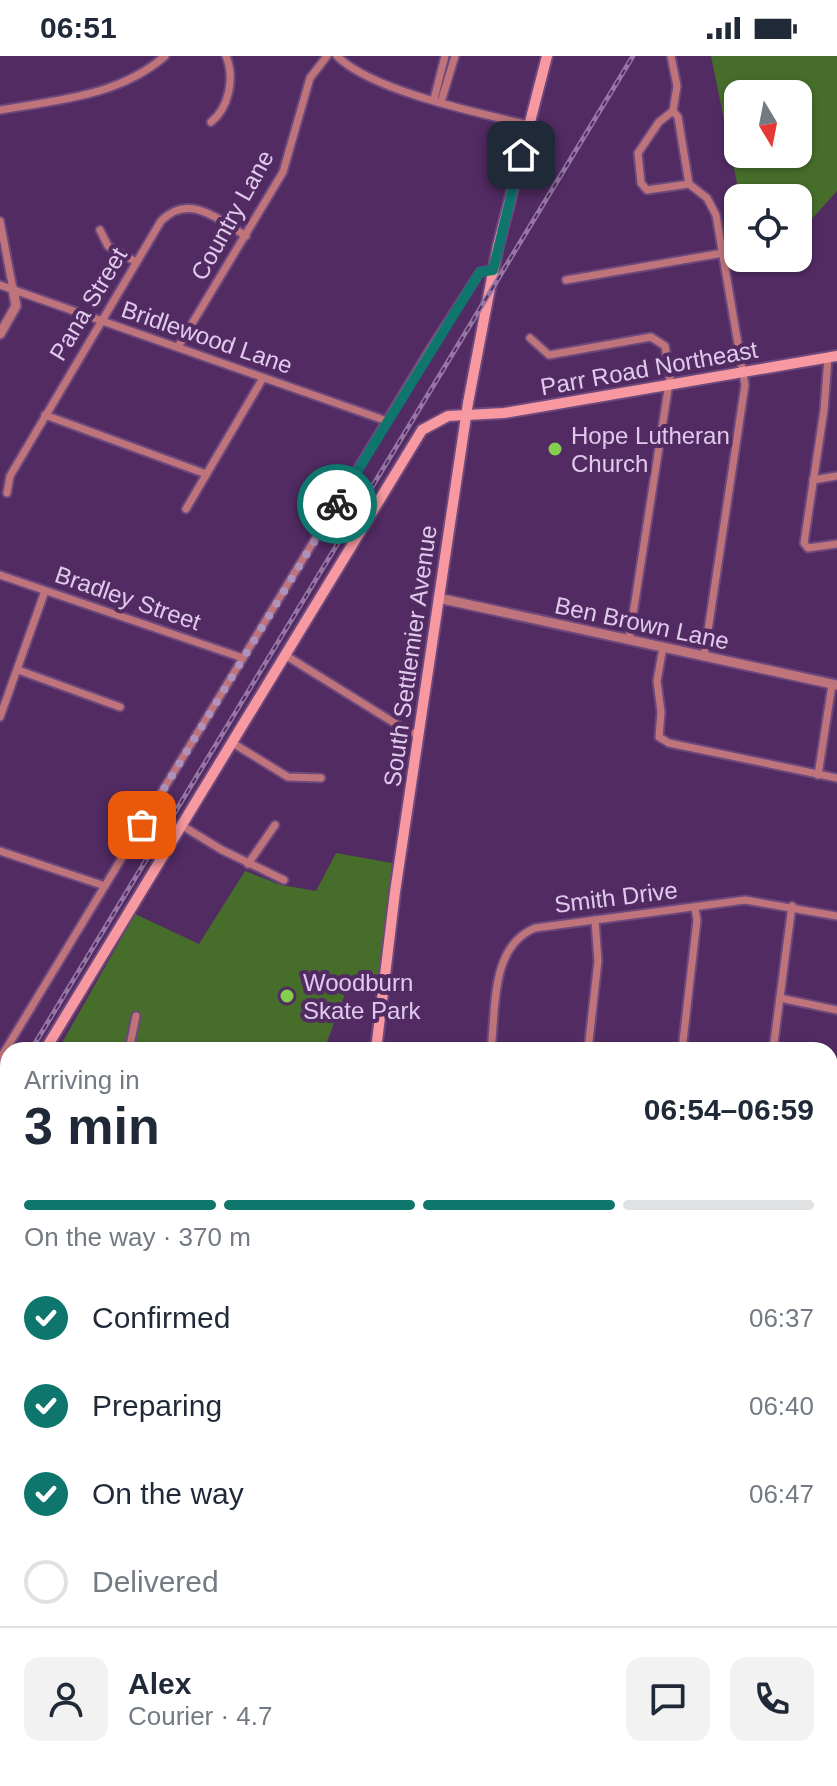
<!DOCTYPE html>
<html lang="en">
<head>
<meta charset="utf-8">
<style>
	:root { --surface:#fff; --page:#f2f2f3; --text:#1f2937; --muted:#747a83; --line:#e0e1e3; --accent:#0f766e }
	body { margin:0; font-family:Arial,sans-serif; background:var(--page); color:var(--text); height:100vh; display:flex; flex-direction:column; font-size:30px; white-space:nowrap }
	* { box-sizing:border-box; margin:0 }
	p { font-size:26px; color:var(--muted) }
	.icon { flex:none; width:44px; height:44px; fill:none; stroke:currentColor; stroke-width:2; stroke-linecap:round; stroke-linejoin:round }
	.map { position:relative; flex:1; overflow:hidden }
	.side { position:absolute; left:0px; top:986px; width:838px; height:744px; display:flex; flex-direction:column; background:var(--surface); border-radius:24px 24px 0 0; box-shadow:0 2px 6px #0004 }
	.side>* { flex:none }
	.needle { width:52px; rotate:170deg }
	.tools { position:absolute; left:724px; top:24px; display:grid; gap:16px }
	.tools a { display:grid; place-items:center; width:88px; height:88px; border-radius:16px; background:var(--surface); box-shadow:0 2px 6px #0004; font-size:40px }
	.pin { position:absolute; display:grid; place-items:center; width:68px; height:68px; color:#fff; margin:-34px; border-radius:16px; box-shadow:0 4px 12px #0006 }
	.courier { position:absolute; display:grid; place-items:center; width:80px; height:80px; margin:-40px; border:6px solid #0f766e; border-radius:50%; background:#fff; color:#222; box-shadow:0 2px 10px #0007 }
	.headline em { font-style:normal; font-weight:700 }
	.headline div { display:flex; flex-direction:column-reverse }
	.headline { display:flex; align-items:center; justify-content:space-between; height:136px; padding:0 24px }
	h1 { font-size:52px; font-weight:700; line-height:60px }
	.bar { display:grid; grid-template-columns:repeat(4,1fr); gap:12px 8px; align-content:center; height:96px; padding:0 24px }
	.bar i { height:10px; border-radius:6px; background:var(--line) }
	.bar .selected { background:var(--accent) }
	.bar p { grid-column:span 4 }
	.line { display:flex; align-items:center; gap:20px; padding:0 24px; border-top:2px solid var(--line) }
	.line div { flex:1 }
	.round { display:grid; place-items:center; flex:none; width:84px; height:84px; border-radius:16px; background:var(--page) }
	ol { padding:0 24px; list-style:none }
	li { display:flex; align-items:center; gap:24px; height:88px }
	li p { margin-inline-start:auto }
	li .icon { padding:8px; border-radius:50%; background:var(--accent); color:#fff; stroke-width:4 }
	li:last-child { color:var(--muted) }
	li i { width:44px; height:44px; border:4px solid var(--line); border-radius:50% }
	.status { display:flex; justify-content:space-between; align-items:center; height:56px; padding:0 40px; background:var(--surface); direction:ltr }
	.status svg { height:22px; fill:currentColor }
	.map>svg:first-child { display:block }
	.green { fill:#466e2a; fill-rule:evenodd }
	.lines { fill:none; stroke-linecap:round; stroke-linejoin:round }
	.minor-casing { stroke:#6c487c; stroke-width:11 }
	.tertiary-casing { stroke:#6c487c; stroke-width:13 }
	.secondary-casing { stroke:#6c487c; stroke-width:14 }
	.minor { stroke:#bf747b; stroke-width:7 }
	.tertiary { stroke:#bf747b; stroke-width:9 }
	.secondary { stroke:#f899a1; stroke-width:10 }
	.rail-casing { stroke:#9576a4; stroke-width:5 }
	.rail { stroke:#522b63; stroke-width:2; stroke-dasharray:6; stroke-linecap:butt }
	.done { stroke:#ae92bc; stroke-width:8; stroke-dasharray:0 14.4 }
	.route { stroke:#0f766e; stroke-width:10 }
	.poi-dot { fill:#84cf4d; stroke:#522b63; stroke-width:3 }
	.labels { text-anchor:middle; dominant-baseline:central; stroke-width:8; stroke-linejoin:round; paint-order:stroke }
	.street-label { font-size:24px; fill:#e0caec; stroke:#522b63 }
	.poi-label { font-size:24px; fill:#e0caec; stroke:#522b63; text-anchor:start }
</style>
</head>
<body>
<div class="status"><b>06:51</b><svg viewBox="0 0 49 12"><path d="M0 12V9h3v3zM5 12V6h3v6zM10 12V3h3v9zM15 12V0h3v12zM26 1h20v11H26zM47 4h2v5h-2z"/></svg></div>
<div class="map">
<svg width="837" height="1730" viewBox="0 0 837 1730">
	<rect width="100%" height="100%" fill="#522b63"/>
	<g class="green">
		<path d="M711,0H837V135L809,166L798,164V142H740ZM738,38H798V98H738Z"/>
		<polygon points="336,797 392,807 378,929 349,927 324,994 58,994 135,858 199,888 245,815 281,829 316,835"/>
	</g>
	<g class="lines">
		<defs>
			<g id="minor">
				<path d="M337,0C372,35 479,57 529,69"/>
				<polyline points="671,0 677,30 673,55 678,61 689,128 707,142 716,159 745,329 704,601"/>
				<polyline points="434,43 445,0"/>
				<polyline points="441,46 455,0"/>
				<path d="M0,54C58,44 119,40 165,0"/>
				<polyline points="673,55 659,66 638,97 641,127 647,134 689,128"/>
				<path d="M211,66C229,52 235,22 226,0"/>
				<polyline points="0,165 13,233"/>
				<polyline points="100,174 108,190 136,206"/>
				<polyline points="566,224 723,197"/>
				<polyline points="0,229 387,365"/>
				<polyline points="530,282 549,299 651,281 665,290 670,321 629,584"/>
				<polyline points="178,291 283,116 310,22 327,0"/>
				<polyline points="828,302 824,354 804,487 808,492 837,488"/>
				<polyline points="45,359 206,418"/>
				<polyline points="813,424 837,420"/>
				<path d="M7,437L10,420L161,165C189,136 219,164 246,180"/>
				<polyline points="186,453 263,322"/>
				<polyline points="0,519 243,602"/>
				<polyline points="663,591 657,625 661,656 659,681 669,687 837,722"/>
				<polyline points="285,599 409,676 418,678"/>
				<polyline points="18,614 120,651"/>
				<polyline points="0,661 45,535"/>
				<polyline points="231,686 288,721 321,722"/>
				<polyline points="818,719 832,629"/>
				<polyline points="181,769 222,794 284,824"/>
				<polyline points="0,795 105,830"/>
				<polyline points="248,808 275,769"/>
				<polyline points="780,942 837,954"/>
				<polyline points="129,994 136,960"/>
				<path d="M491,994C496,953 490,890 535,872L745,844L837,860"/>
				<polyline points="588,994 598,905 595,864"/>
				<polyline points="682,994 697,864 695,852"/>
				<polyline points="773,994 792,850"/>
				<polyline points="0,1003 429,295 480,216 493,214"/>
				<polyline points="830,1043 837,1046"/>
				<polyline points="0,1194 8,1199"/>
				<polyline points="831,1238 837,1191"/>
				<polyline points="830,1343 837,1342"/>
				<polyline points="0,1416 8,1403"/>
				<polyline points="0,1495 8,1500"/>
				<polyline points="0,1580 8,1567"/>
				<polyline points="105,1730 109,1722"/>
				<polyline points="392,1730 393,1722"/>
				<polyline points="478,1730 479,1722"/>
				<polyline points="567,1730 598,1722"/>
				<polyline points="756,1730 756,1722"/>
			</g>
			<g id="tertiary">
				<polyline points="0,278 16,250 13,233"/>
				<polyline points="438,542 837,629"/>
				<polyline points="0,1086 8,1089"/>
				<polyline points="0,1250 8,1237"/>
				<polyline points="0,1295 8,1300"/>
				<polyline points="830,1544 837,1543"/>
				<polyline points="0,1595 8,1599"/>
				<polyline points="0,1695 8,1700"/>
				<polyline points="44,1722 57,1730"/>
				<polyline points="210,1722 223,1730"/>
			</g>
			<g id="secondary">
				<polyline points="45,994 422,374 448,360 504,357 837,300"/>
				<polyline points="376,994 395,836 468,347 498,190 547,0"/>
				<polyline points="0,1069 8,1056"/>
				<polyline points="306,1730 306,1722"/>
			</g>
		</defs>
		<use href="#minor" class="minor-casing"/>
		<use href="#tertiary" class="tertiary-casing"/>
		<use href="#secondary" class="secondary-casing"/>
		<use href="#minor" class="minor"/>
		<use href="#tertiary" class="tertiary"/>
		<use href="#secondary" class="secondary"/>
		<defs>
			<g id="rail">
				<polyline points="31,994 633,0"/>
				<polyline points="0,1011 8,1004"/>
				<polyline points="0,1043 8,1030"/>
			</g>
		</defs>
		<use href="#rail" class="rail-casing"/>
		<use href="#rail" class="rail"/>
	</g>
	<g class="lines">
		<polyline class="done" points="142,769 337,448"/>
		<polyline class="route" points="337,448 480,216 493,214 521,99"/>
	</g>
	<g class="poi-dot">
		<circle cx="555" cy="393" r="8"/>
		<circle cx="287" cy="940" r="8"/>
	</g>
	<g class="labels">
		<g class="street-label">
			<text transform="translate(232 159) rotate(-61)">Country Lane</text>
			<text transform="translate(88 248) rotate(-59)">Pana Street</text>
			<text transform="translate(207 281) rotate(19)">Bridlewood Lane</text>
			<text transform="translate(649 312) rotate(-10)">Parr Road Northeast</text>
			<text transform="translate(128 542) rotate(19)">Bradley Street</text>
			<text transform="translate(642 567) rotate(12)">Ben Brown Lane</text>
			<text transform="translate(410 600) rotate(-82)">South Settlemier Avenue</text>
			<text transform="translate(616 841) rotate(-7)">Smith Drive</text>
		</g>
		<g class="poi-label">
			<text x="571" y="379">Hope Lutheran<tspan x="571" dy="28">Church</tspan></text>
			<text x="303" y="926">Woodburn<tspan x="303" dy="28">Skate Park</tspan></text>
		</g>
	</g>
</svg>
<div class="tools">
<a><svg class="needle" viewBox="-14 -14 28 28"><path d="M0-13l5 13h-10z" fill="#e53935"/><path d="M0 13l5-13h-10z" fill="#747a83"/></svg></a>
<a><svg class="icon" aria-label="locate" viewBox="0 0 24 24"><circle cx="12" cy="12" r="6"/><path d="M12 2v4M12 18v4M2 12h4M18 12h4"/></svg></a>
</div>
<div class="pin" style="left:142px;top:769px;background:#ea580c"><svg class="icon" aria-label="bag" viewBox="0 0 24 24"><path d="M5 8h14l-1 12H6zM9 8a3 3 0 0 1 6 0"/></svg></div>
<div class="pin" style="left:521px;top:99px;background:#1f2937"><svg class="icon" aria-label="home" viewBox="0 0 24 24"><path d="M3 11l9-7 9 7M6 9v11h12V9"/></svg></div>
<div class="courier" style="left:337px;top:448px"><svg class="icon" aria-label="bike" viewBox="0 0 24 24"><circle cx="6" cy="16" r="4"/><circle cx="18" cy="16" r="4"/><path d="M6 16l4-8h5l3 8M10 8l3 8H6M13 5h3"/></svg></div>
<section class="side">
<div class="headline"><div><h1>3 min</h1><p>Arriving in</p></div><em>06:54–06:59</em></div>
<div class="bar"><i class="selected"></i><i class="selected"></i><i class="selected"></i><i></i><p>On the way · 370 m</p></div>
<ol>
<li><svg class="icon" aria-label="check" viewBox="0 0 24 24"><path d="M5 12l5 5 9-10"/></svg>Confirmed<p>06:37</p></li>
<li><svg class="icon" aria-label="check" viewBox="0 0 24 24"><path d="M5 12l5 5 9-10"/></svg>Preparing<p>06:40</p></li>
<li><svg class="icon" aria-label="check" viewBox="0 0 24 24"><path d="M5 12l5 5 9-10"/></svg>On the way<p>06:47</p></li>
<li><i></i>Delivered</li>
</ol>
<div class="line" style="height:144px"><a class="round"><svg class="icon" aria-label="person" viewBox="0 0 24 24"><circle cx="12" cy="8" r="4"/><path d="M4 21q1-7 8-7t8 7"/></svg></a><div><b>Alex</b><p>Courier · 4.7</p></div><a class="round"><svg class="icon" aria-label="chat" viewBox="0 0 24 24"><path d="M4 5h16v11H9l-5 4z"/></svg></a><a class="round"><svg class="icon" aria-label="phone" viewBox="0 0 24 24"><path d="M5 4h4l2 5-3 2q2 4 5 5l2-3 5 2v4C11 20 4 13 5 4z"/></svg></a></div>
</section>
</div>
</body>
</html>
